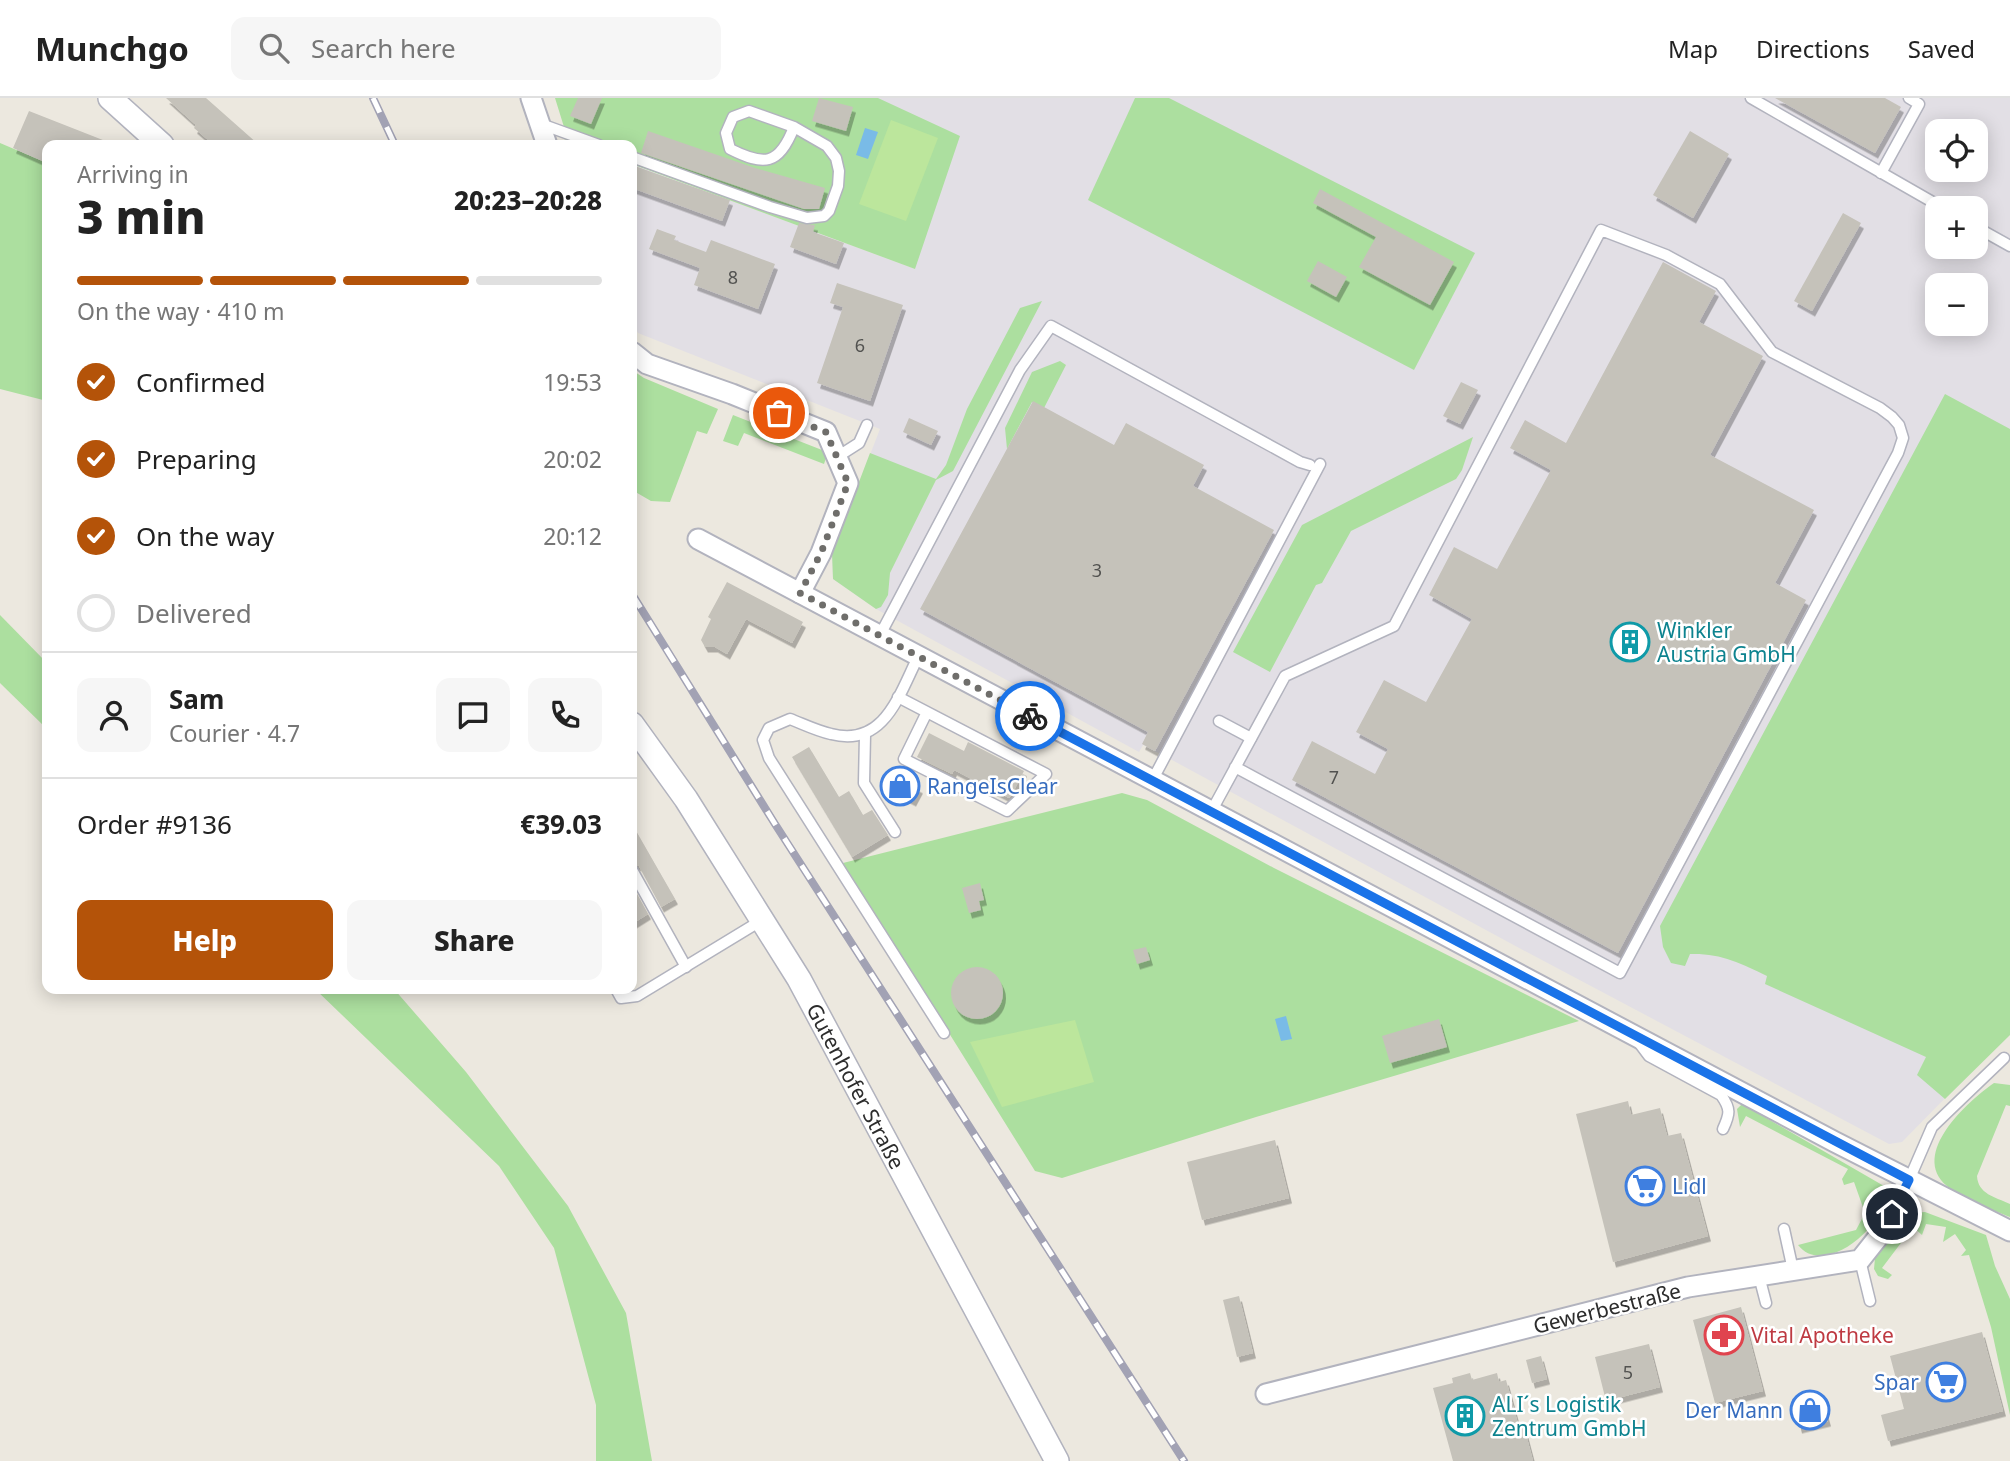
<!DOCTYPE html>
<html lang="en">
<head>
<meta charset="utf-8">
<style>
	:root { --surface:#fff; --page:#f6f6f6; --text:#222; --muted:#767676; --line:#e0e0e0; --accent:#b45309 }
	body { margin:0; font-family:"Noto Sans",sans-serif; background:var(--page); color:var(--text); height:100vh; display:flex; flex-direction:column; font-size:26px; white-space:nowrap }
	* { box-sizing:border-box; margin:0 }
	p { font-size:23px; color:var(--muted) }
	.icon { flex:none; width:38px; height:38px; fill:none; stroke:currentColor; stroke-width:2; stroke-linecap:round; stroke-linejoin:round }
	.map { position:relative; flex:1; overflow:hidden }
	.details { position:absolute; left:42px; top:42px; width:595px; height:854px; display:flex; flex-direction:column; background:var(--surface); border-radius:14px; box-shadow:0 4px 18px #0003 }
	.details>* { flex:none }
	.buttons { position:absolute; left:1925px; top:21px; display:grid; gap:14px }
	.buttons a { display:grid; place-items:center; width:63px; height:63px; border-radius:14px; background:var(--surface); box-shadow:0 4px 18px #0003; font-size:35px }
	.pin { position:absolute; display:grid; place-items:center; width:60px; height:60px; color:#fff; margin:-30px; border:4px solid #fff; border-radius:50%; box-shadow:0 2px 7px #0007 }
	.courier { position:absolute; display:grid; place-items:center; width:70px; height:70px; margin:-35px; border:5px solid #1a73e8; border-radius:50%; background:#fff; color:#222; box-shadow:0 2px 9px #0007 }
	.summary em { font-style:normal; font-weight:800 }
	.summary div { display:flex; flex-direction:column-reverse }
	.summary { display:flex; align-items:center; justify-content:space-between; height:119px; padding:0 35px }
	h1 { font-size:46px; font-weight:800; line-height:52px }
	.bar { display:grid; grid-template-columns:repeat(4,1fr); gap:10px 7px; align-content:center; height:84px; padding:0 35px }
	.bar i { height:9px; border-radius:5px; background:var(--line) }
	.bar .current { background:var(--accent) }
	.bar p { grid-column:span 4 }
	.line { display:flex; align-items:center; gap:18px; padding:0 35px; border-top:2px solid var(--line) }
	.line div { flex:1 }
	.round { display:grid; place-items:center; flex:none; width:74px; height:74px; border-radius:14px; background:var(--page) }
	ol { padding:0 35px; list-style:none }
	li { display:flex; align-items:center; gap:21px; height:77px }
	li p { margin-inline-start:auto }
	li .icon { padding:7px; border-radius:50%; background:var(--accent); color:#fff; stroke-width:4 }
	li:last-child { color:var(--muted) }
	li i { width:38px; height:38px; border:4px solid var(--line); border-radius:50% }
	.action { display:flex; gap:14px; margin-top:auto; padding:14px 35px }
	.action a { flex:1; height:80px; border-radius:14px; background:var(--accent); color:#fff; font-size:28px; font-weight:800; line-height:80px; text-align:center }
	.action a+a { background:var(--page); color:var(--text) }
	header { display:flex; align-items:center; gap:42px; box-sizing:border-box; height:98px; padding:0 35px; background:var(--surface); border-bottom:2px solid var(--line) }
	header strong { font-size:33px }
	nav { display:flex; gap:38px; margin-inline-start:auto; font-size:24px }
	.search { width:490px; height:63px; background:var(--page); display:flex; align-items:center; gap:18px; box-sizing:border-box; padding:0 24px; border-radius:14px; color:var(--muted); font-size:26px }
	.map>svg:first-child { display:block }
	.industrial { fill:#e2dfe5; fill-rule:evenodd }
	.green { fill:#acdf9f }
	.pitch { fill:#bce69c }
	.water { fill:#79bbe7 }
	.building { fill:#c5c2ba; filter:url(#shadow) }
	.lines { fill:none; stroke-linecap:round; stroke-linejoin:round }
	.service-casing { stroke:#b2b3be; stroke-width:13 }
	.minor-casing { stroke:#b2b3be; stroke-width:23 }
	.tertiary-casing { stroke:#b2b3be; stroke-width:26 }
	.service { stroke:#fff; stroke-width:10 }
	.minor { stroke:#fff; stroke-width:19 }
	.tertiary { stroke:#fff; stroke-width:23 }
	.rail-casing { stroke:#a2a2b4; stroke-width:8 }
	.rail { stroke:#fff; stroke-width:5; stroke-dasharray:16; stroke-linecap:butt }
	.done { stroke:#6f6e6b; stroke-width:7; stroke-dasharray:0 12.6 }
	.route { stroke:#1a73e8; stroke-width:9 }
	.labels { text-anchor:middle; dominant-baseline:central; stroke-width:5; stroke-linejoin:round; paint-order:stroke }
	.number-label { font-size:18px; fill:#525250 }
	.culture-label { font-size:21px; fill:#0d838f; stroke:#fff; text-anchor:start }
	.shop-label { font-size:21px; fill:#366cbe; stroke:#fff; text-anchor:start }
	.street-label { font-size:21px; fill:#2c2c2c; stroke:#fff }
	.health-label { font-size:21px; fill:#be3a42; stroke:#fff; text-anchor:start }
</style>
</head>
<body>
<header>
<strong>Munchgo</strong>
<div class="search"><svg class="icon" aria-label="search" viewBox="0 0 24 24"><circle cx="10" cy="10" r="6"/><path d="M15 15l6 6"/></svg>Search here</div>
<nav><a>Map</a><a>Directions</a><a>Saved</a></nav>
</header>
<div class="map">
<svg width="2010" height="1363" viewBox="0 0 2010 1363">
	<defs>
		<filter id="shadow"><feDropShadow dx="3" dy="5.5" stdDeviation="0" flood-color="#0004"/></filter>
	</defs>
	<rect width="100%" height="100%" fill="#ece8df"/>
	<path class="industrial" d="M844,0H2010V934L1902,1044L1889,1046L1521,851L1172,662L1143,647L1139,654L876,511L833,481L832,455L880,331L638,235L632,224V66L915,171ZM1937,33H1976V72H1937ZM1937,110H1976V149H1937ZM1937,187H1976V226H1937Z"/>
	<g class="green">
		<polygon points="555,0 878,0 960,38 915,171 632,66 632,47 582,47 564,41 564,29"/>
		<polygon points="1135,0 1169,0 1475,155 1414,272 1088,102"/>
		<polygon points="0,45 47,65 47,303 0,291"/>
		<polygon points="1042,203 953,373 936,382 890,475 888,497 881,509 876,511 833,481 832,455 870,355 936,381 946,367 967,311 1020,210"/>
		<polygon points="1060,263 1066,267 1044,310 1032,304 1007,351 1005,330 1032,274"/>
		<polygon points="632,272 644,280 718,311 707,336 697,333 670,404 651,403 632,392"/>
		<path d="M1945,296L2010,331V937L1945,1001L1917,977L1926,959L1765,886L1767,878C1741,865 1720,855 1690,856L1685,868L1671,865L1663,849L1660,828Z"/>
		<polygon points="733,317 822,352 826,360 824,366 744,335 738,348 723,343"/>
		<polygon points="1473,339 1462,372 1456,381 1351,433 1322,485 1316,487 1270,574 1233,554 1302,427"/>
		<polygon points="0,517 47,565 47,631 0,585"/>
		<polygon points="1122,695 1147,702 1274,770 1579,923 1256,1019 1062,1080 1035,1073 843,765"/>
		<polygon points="315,891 394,891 466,974 568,1108 626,1215 652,1363 596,1363 596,1307 554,1150 499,1068"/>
		<path d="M1994,985L2010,987V1008L2006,1007L1977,1078C1978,1096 1995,1099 2010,1106V1119C1997,1114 1956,1097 1947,1088C1909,1056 1968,1003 1994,985Z"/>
		<path d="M1742,1006L1884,1088C1893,1123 1825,1182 1798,1147L1856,1132L1865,1115L1854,1084L1844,1087L1842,1081L1848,1071L1746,1018L1740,1029L1737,1011Z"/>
		<polygon points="1925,1114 1986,1137 1995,1168 2010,1201 2010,1317 1991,1229 1969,1157 1961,1158 1966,1152 1955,1136 1943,1144 1946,1129 1926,1126 1922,1137 1913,1129 1882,1170 1892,1177 1888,1181 1878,1178 1874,1171 1875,1160 1911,1115"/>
	</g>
	<g class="pitch">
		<polygon points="891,22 938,40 906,123 859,106"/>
		<polygon points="1075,922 1094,984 1002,1009 970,944"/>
	</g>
	<g class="water">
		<polygon points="865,30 878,34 868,61 856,57"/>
		<polygon points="1286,918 1292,941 1281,943 1275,921"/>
	</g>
	<g class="building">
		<polygon points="166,0 206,0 259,47 214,47 194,30 196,27"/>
		<polygon points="578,0 602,0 591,26 570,18"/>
		<polygon points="819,0 853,9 846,33 812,23"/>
		<polygon points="1775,0 1885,0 1901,9 1875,55"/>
		<polygon points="29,13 113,46 113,47 47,47 47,65 13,50"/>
		<polygon points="648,33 755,70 825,90 819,111 804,111 641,55"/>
		<polygon points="1690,33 1729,56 1693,120 1653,97"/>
		<polygon points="632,67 730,102 722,123 632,90"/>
		<polygon points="1320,91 1454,164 1430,207 1359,169 1376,139 1313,105"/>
		<polygon points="1843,115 1861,125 1812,213 1794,203"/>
		<polygon points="799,125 815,127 813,134 844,145 836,166 790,149"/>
		<polygon points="657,131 676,138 674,142 706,154 711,142 775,166 758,211 694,187 700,170 649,151"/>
		<polygon points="1318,163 1347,179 1336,199 1307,183"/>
		<polygon points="1663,164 1716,193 1699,224 1763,258 1710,357 1814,412 1775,485 1806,502 1618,855 1292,682 1312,643 1375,676 1388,651 1356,634 1384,582 1426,604 1472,521 1429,497 1454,449 1497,471 1551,372 1510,350 1525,322 1566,345"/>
		<polygon points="837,185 903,207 870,303 817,285 843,209 830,205"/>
		<polygon points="1461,284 1478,292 1460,326 1443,318"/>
		<polygon points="1033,303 1114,347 1126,325 1204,367 1193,388 1274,432 1155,653 1142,646 1148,634 920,511"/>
		<polygon points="909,320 938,333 931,347 903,334"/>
		<polygon points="727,484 803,524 792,545 746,521 727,556 715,549 705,549 701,542 711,521 708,519"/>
		<polygon points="929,635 964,653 968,644 1024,673 1011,698 1009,700 954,672 952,676 917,659"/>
		<polygon points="809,649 839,699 849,693 863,717 872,712 888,737 852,759 792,659"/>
		<polygon points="887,673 920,690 913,703 880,686"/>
		<polygon points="632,726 675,801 661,809 639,768 632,765"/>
		<polygon points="980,785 984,802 979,803 981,812 969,815 962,790"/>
		<polygon points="632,787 648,816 632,826"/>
		<polygon points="1146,849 1150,862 1137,866 1133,852"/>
		<circle cx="977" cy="895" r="26"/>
		<polygon points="1439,921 1447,949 1390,965 1382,938"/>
		<polygon points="1628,1003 1631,1017 1660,1010 1667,1038 1681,1035 1708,1138 1613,1164 1576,1016"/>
		<polygon points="1275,1042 1289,1100 1202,1122 1187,1064"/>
		<polygon points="1239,1198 1253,1255 1237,1259 1223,1202"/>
		<polygon points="1741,1209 1763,1293 1715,1305 1693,1222"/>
		<polygon points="1982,1234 2003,1313 1888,1343 1881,1317 1904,1311 1890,1258"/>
		<polygon points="1649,1246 1660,1289 1606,1303 1595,1259"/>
		<polygon points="1541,1258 1547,1281 1532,1285 1526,1262"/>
		<polygon points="1470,1275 1472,1282 1497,1275 1499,1284 1506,1282 1518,1326 1523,1325 1533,1363 1453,1363 1433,1290 1453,1285 1452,1280"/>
		<polygon points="1820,1294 1828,1323 1799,1330 1792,1301"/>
	</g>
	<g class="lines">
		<defs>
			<g id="service">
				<polyline points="1751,0 1943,110"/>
				<polyline points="541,26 599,47"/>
				<path d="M632,59L770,109L807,120L824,118L829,113L838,88L839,73L836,60L827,48L794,29L749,13L733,19L726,35L730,51C764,68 779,68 794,29"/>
				<polyline points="1881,75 1919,6 1909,0"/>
				<polyline points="1976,129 2010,148"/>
				<polyline points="837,359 859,345 867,327"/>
				<polyline points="880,537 1020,272 1051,228 1300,364 1310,367"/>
				<path d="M918,559C899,597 884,650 831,636C817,633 803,626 790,621L769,630L763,642L769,660L944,935"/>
				<polyline points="898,599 1046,676 1007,713 904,661 927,614"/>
				<polyline points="1219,623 1251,640"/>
				<polyline points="865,637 864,685 895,734"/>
				<polyline points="1152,683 1320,366"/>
				<polyline points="1211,714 1285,578 1394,528 1601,132 1666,157 1720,186 1772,254 1880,310 1892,319 1899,327 1903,340 1898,355 1620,875 1235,669"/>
				<polyline points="632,772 686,869"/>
				<polyline points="616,891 621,900 637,898 762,822"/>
				<path d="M1640,946L1649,958L1721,997C1731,1011 1730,1016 1723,1031"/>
				<polyline points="1909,1082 1932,1029 2004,960"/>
				<polyline points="1784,1131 1793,1172"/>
				<polyline points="1860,1162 1870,1203"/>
				<polyline points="1759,1178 1766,1205"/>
			</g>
			<g id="minor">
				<polyline points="531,0 547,47"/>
				<polyline points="632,254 647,266 732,296 826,334 848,385 821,455 800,495"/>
				<polyline points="698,441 1835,1044 2010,1133"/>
				<polyline points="1266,1296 1688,1189 1860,1162 1883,1133 1909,1082"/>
			</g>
			<g id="tertiary">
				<polyline points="110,0 162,47"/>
				<polyline points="632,626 686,701 799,881 1057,1363"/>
			</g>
		</defs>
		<use href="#service" class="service-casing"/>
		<use href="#minor" class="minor-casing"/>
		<use href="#tertiary" class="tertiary-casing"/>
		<use href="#service" class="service"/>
		<use href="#minor" class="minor"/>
		<use href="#tertiary" class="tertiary"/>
		<defs>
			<g id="rail">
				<polyline points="373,0 395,47"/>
				<polyline points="632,496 775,726 1184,1363"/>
			</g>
		</defs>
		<use href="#rail" class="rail-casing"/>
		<use href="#rail" class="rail"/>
	</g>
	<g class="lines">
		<polyline class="done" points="779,315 826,334 848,385 821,455 800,495 1030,618"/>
		<polyline class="route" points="1030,618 1909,1082 1892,1116"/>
	</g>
	<defs>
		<symbol id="building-ring" viewBox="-11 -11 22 22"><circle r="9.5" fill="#fff" stroke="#0f9aa8" stroke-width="1.5"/><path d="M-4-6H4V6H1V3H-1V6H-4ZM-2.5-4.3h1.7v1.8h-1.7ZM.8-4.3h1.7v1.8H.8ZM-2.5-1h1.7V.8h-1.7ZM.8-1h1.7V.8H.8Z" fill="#0f9aa8"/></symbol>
		<symbol id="shop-ring" viewBox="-11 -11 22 22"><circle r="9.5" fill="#fff" stroke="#3f7fe0" stroke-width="1.5"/><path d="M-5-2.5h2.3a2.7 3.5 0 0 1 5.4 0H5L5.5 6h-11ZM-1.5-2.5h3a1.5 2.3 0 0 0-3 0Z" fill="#3f7fe0"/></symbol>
		<symbol id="supermarket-ring" viewBox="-11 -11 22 22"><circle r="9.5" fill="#fff" stroke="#3f7fe0" stroke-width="1.5"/><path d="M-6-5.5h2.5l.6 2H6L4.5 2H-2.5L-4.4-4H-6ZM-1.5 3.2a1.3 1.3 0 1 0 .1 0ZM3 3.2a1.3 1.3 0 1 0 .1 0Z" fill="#3f7fe0"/></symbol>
		<symbol id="pharmacy-ring" viewBox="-11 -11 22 22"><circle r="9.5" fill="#fff" stroke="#e0444e" stroke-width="1.5"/><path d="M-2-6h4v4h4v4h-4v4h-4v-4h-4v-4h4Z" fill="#e0444e"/></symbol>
	</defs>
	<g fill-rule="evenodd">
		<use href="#building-ring" x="1608" y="522" width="44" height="44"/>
		<use href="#shop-ring" x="878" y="666" width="44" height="44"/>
		<use href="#supermarket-ring" x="1623" y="1066" width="44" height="44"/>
		<use href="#pharmacy-ring" x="1702" y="1215" width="44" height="44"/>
		<use href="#supermarket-ring" x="1924" y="1262" width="44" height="44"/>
		<use href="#shop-ring" x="1788" y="1290" width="44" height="44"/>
		<use href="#building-ring" x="1443" y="1296" width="44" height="44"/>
	</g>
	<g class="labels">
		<g class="number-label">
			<text x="733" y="179">8</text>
			<text x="860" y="247">6</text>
			<text x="1097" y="472">3</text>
			<text x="1334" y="679">7</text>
			<text x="1628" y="1274">5</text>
		</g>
		<g class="culture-label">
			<text x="1657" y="532">Winkler<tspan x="1657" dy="24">Austria GmbH</tspan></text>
			<text x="1492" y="1306">ALI´s Logistik<tspan x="1492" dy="24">Zentrum GmbH</tspan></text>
		</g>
		<g class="shop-label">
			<text x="927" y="688">RangeIsClear</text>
			<text x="1672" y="1088">Lidl</text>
			<text x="1919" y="1284" text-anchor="end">Spar</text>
			<text x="1783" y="1312" text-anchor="end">Der Mann</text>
		</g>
		<g class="street-label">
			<text transform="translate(856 988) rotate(62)">Gutenhofer Straße</text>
			<text transform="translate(1607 1210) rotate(-14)">Gewerbestraße</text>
		</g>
		<g class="health-label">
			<text x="1751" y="1237">Vital Apotheke</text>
		</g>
	</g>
</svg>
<div class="buttons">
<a><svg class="icon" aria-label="locate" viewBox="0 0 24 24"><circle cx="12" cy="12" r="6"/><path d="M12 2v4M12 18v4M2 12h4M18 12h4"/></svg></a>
<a>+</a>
<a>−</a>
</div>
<div class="pin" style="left:779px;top:315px;background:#ea580c"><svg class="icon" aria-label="bag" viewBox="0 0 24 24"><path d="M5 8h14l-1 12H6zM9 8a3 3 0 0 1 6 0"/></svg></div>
<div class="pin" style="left:1892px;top:1116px;background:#1f2937"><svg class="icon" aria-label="home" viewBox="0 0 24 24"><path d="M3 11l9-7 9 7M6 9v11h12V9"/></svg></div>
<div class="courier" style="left:1030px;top:618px"><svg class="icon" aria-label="bike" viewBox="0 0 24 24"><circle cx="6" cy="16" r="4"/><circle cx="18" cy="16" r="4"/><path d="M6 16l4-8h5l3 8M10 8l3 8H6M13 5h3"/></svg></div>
<section class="details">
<div class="summary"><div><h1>3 min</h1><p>Arriving in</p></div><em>20:23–20:28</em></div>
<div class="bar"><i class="current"></i><i class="current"></i><i class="current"></i><i></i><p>On the way · 410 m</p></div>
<ol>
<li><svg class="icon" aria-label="check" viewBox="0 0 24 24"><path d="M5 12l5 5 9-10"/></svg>Confirmed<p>19:53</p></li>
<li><svg class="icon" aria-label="check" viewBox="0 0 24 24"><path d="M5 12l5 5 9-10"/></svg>Preparing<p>20:02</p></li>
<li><svg class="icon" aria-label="check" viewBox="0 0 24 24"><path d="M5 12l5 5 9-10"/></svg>On the way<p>20:12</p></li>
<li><i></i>Delivered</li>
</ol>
<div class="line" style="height:126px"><a class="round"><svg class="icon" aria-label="person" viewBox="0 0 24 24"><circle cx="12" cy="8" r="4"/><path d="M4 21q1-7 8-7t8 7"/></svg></a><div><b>Sam</b><p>Courier · 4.7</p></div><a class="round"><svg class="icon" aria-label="chat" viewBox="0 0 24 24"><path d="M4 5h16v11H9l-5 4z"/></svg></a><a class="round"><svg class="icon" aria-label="phone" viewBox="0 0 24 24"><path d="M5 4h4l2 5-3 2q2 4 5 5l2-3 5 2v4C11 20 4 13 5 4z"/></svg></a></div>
<div class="line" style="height:91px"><div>Order #9136</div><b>€39.03</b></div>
<div class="action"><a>Help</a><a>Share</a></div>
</section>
</div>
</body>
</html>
